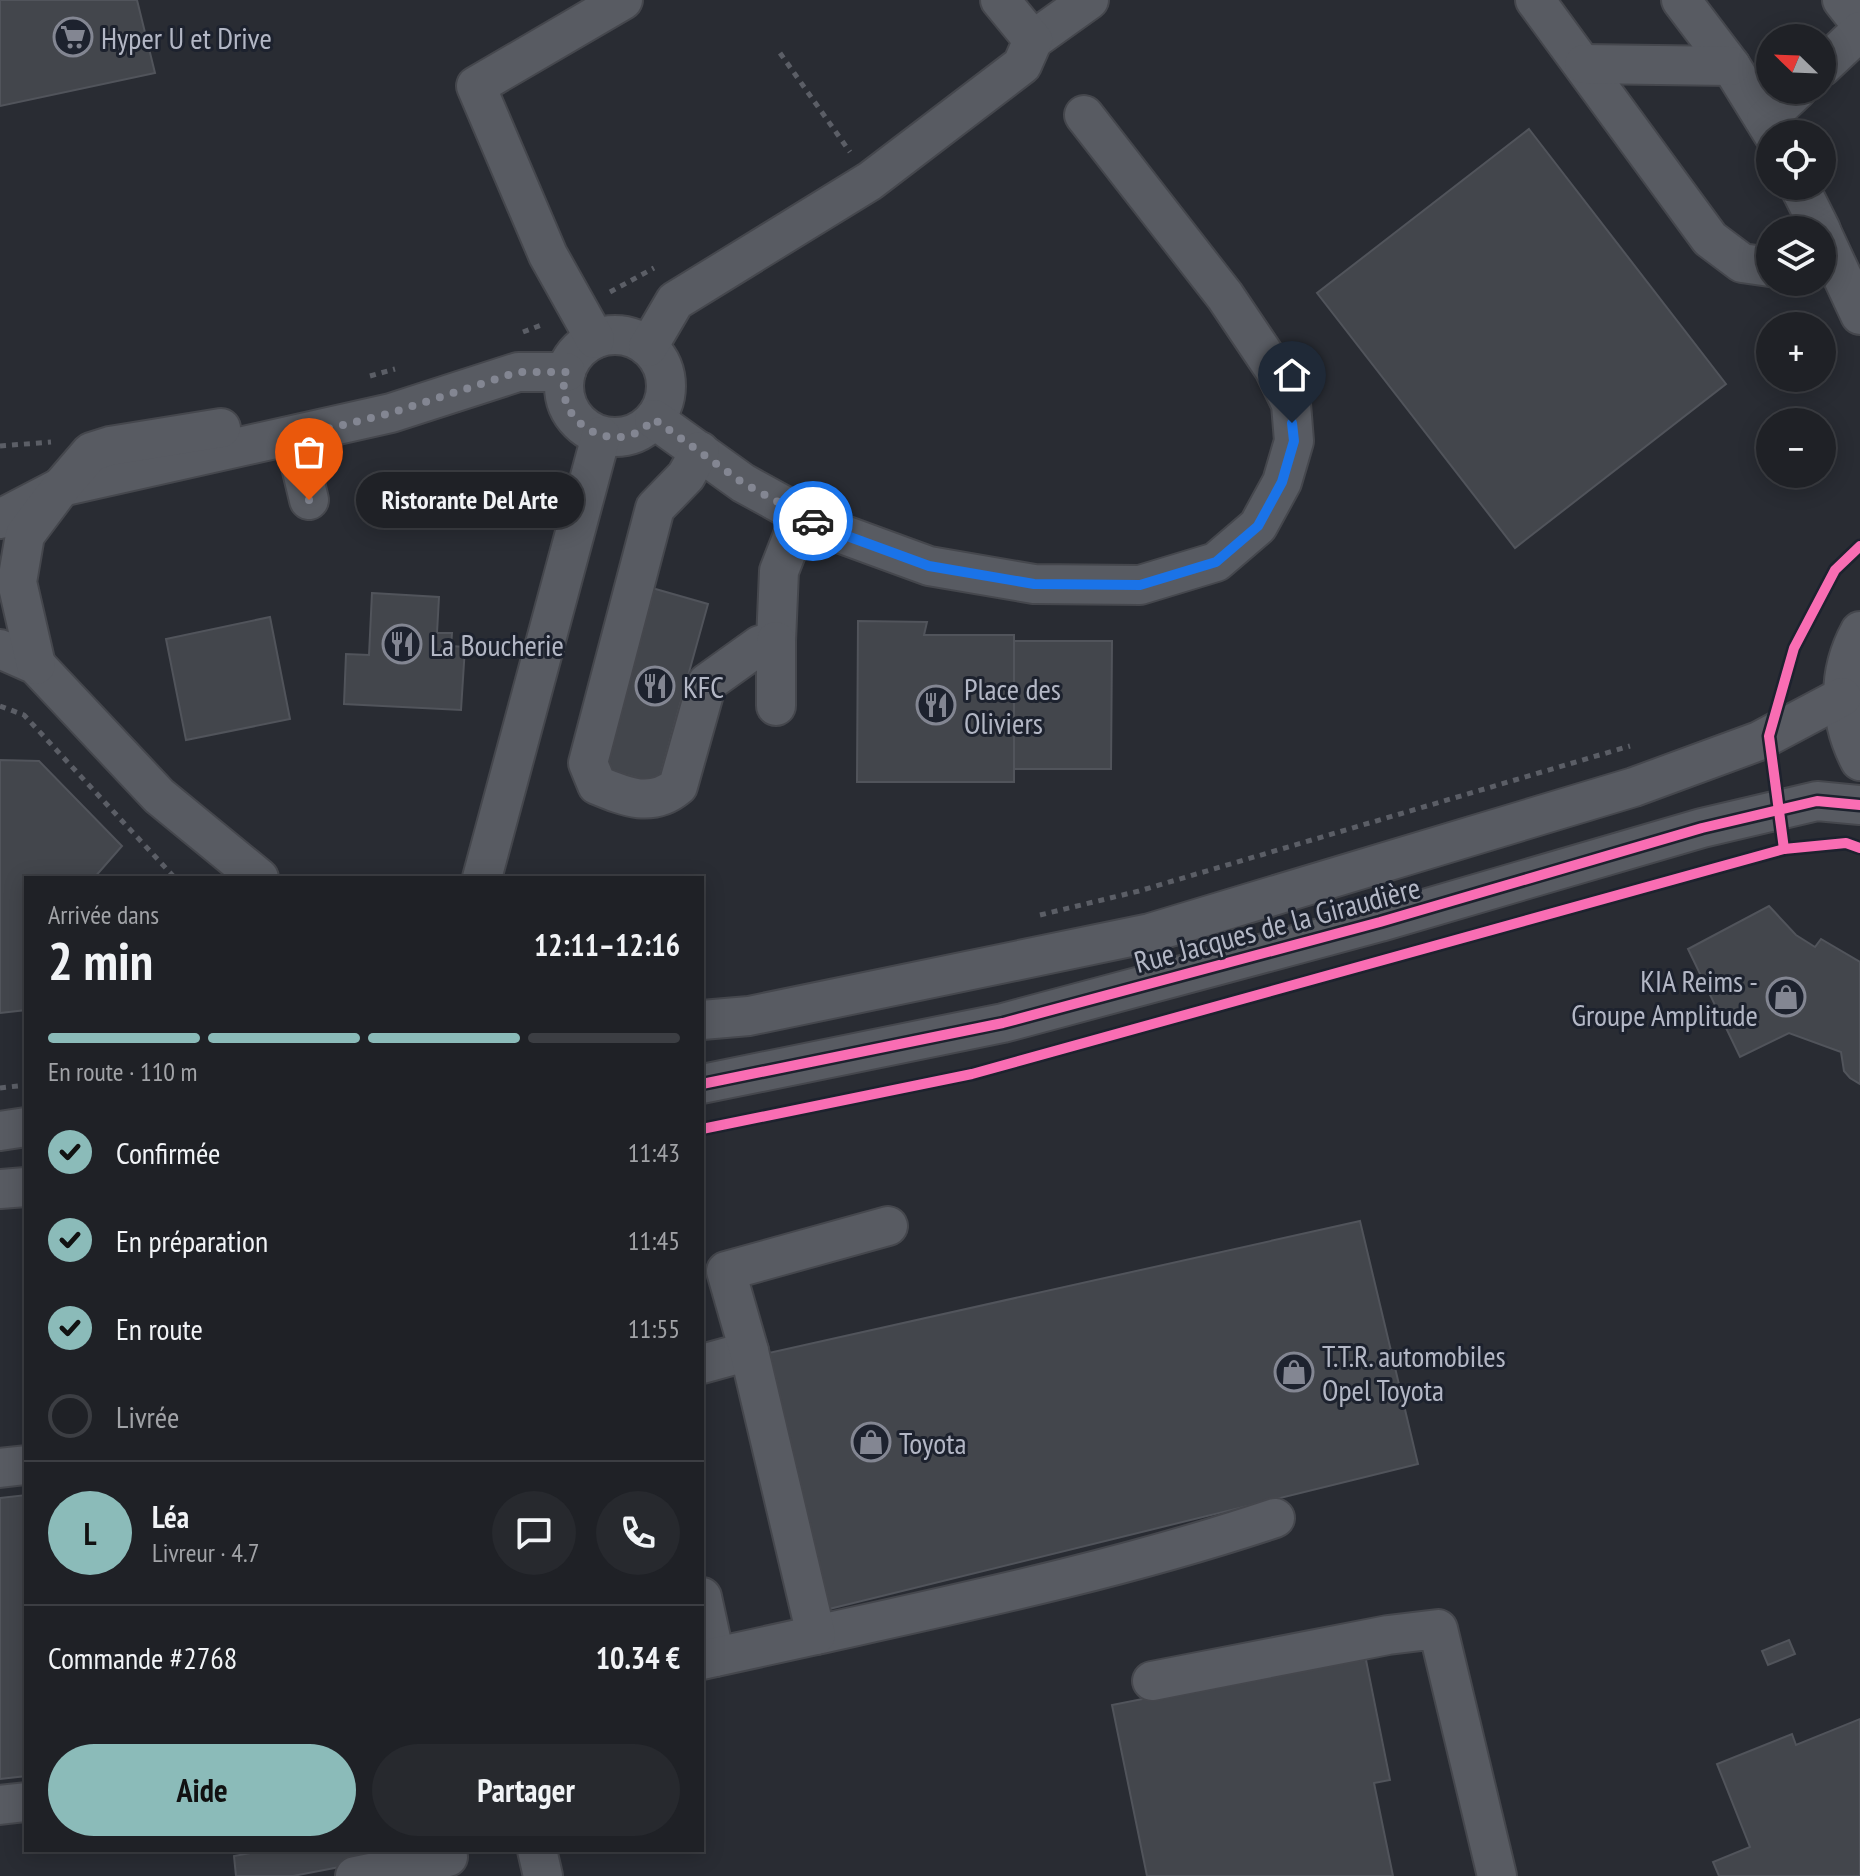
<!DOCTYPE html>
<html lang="fr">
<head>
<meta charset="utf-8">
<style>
	:root { --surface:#1f2126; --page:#27292e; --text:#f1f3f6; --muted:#a1a3a7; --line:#3c3e43; --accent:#8bbbb9 }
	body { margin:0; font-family:"PT Sans Narrow",sans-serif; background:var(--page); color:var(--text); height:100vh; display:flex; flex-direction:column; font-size:30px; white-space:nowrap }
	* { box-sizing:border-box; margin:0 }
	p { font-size:26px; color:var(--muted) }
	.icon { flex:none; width:44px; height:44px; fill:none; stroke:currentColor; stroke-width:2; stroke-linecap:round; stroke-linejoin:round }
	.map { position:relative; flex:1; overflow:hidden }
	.side { position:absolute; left:24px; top:876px; width:680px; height:976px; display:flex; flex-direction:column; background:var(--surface); border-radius:0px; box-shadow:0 4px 20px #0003,0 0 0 2px var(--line) }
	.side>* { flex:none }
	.needle { width:52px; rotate:293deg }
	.tools { position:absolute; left:1756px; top:24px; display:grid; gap:16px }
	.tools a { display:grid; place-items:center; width:80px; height:80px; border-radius:50%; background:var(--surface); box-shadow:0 4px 20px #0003,0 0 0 2px var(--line); font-size:40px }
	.pin { position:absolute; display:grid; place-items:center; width:68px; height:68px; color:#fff; margin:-82px -34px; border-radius:50% 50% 50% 0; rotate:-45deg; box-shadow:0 0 8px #0007 }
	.pin .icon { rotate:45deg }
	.courier { position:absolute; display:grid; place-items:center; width:80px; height:80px; margin:-40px; border:6px solid #1a73e8; border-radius:50%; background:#fff; color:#222; box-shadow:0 2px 10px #0007 }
	.bubble { position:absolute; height:56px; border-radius:28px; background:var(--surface); box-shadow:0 4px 20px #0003,0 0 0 2px var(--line); font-size:26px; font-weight:700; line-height:56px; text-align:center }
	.overview em { font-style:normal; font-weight:700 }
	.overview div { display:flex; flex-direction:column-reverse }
	.overview { display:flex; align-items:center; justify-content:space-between; height:136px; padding:0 24px }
	h1 { font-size:52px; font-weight:700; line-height:60px }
	.bar { display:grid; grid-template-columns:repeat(4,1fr); gap:12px 8px; align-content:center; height:96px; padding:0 24px }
	.bar i { height:10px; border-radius:6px; background:var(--line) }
	.bar .on { background:var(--accent) }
	.bar p { grid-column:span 4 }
	.line { display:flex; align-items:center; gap:20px; padding:0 24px; border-top:2px solid var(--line) }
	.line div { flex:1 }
	.round { display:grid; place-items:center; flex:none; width:84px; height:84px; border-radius:42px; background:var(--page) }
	ol { padding:0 24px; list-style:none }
	li { display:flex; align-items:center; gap:24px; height:88px }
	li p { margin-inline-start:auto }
	li .icon { padding:8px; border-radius:50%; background:var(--accent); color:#111; stroke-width:4 }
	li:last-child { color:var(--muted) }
	li i { width:44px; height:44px; border:4px solid var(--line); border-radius:50% }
	.cta { display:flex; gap:16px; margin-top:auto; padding:16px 24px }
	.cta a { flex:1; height:92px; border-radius:48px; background:var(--accent); color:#111; font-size:32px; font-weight:700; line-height:92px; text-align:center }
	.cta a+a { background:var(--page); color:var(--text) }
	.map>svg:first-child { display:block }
	.building { fill:#43464c; stroke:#51545b; stroke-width:2 }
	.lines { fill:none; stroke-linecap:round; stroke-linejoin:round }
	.minor-casing { stroke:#45474d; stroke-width:42 }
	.path { stroke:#5b5e66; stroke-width:5; stroke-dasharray:6 6; stroke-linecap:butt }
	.minor { stroke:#585b62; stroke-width:38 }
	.cycleway-casing { stroke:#1d222e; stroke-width:15 }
	.cycleway { stroke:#f96db3; stroke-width:10 }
	.done { stroke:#838692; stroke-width:8; stroke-dasharray:0 14.4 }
	.route { stroke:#1a73e8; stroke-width:10 }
	.labels { text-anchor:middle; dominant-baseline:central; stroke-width:6; stroke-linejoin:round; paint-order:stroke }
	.poi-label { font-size:30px; fill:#b3b7c5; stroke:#1d222e; text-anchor:start }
	.street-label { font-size:30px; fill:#b3b7c5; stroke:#1d222e }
</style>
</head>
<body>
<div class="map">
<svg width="1860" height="1876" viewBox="0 0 1860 1876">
	<rect width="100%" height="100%" fill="#292c33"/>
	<g class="building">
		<polygon points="0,0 137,0 155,73 0,106"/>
		<polygon points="1529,129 1726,384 1515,548 1317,293"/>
		<polygon points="652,588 708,604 658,784 601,768"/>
		<polygon points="372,593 439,597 437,633 452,633 451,646 465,647 461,710 344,704 346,654 369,655"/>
		<polygon points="270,617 290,719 186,740 166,639"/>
		<polygon points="858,621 927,622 924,635 1014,635 1014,782 857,782"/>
		<polygon points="1014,641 1112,641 1111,769 1014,769"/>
		<polygon points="0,760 39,761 122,846 94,878 26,878 26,1010 0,1013"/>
		<polygon points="1769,906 1796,935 1815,947 1821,939 1860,962 1860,1084 1850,1078 1844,1071 1841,1052 1789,1033 1740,1057 1688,949"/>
		<polygon points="1360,1221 1418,1464 821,1611 760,1355"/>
		<polygon points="26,1495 26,1776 0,1779 0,1498"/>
		<polygon points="1789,1640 1795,1654 1768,1665 1762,1651"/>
		<polygon points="1365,1655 1390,1780 1374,1783 1393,1876 1147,1876 1112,1705"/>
		<polygon points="1860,1719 1860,1876 1719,1876 1713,1862 1750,1847 1717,1764 1792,1734 1796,1745"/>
		<polygon points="267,1850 428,1850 293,1876 236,1876 234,1856"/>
	</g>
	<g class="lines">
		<defs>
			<g id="minor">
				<polyline points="1535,0 1710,239 1742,263 1770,267"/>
				<polyline points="1681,0 1731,66 1773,134"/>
				<polyline points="1842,0 1860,23"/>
				<polyline points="1033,40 1089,0"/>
				<polyline points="1584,64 1731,66"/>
				<polyline points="1822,67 1860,31"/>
				<polyline points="1766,119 1797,90"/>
				<polyline points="1799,186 1821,230"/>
				<polyline points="1822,233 1860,315"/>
				<circle cx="615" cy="386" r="51"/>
				<polyline points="595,339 548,255 476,86 623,0"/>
				<polyline points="648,347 675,301 870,181 1022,65 1033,40 1000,0"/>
				<polyline points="654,419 743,483 801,515 828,529 929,566 1034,584 1140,585 1216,562 1258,526 1282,482 1294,441 1291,404 1274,369 1225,296 1084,115"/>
				<polyline points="294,437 309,500"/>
				<path d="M700,451L686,476L655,508L588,763L597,785C626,797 652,808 678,786L707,683L760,645L776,641L779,571L801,515"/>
				<polyline points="0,519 61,487 391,413 518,372 566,372"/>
				<path d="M1860,631C1837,673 1838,719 1860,761"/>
				<polyline points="776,641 776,706"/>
				<polyline points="0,649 36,665 159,796 259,878"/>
				<polyline points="36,665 17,582 25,535 61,487 91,452 110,446 221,428"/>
				<polyline points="482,878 601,436"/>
				<polyline points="702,1020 749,1016 1150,933 1634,787 1759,741 1842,697"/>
				<polyline points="702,1084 1003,1023 1380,922 1702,828 1817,801 1860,805"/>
				<polyline points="0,1131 26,1127"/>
				<polyline points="0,1189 26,1187"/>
				<polyline points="702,1364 749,1351"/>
				<polyline points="0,1468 26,1465"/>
				<polyline points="702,1597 715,1657"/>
				<path d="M816,1635C970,1601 1126,1568 1275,1518"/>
				<polyline points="702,1660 816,1635 749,1351 726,1271 888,1226"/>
				<polyline points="1152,1681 1388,1635 1438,1629 1497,1876"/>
				<polyline points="0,1805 26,1802"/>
				<polyline points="537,1850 543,1876"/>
				<polyline points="355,1876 448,1857"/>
			</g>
		</defs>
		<use href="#minor" class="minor-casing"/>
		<g class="path">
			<polyline points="780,53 850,152"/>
			<polyline points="610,292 654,268"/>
			<polyline points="523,332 544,324"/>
			<polyline points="370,376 395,369"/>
			<polyline points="0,446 51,442"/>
			<polyline points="0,706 24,715 175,878"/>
			<polyline points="1040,915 1139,891 1630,746"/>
			<polyline points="0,1088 26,1085"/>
		</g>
		<use href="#minor" class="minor"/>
		<defs>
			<g id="cycleway">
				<polyline points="1784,849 1769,736 1794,648 1835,570 1860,546"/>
				<polyline points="702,1084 1003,1023 1380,922 1702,828 1817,801 1860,805"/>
				<polyline points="702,1129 972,1074 1784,849 1846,843 1860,848"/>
			</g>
		</defs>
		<use href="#cycleway" class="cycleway-casing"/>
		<use href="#cycleway" class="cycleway"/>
	</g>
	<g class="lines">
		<path class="done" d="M309,500L294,437L391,413L518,372H566C565,378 563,385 564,391C566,426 609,449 640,431C645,428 650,422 654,419L743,483L813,521"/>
		<polyline class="route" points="813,521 828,529 929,566 1034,584 1140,585 1216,562 1258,526 1282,482 1294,441 1292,423"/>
	</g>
	<defs>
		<symbol id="supermarket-ring" viewBox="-11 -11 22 22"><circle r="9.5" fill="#1d222e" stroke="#838692" stroke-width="1.5"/><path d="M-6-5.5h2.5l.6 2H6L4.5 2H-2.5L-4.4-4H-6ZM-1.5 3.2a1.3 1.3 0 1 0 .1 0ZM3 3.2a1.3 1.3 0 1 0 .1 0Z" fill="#838692"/></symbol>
		<symbol id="restaurant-ring" viewBox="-11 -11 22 22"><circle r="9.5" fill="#1d222e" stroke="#838692" stroke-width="1.5"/><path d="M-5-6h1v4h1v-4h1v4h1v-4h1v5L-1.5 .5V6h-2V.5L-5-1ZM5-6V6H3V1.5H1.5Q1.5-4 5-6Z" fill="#838692"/></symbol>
		<symbol id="shop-ring" viewBox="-11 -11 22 22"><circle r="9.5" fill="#1d222e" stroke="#838692" stroke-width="1.5"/><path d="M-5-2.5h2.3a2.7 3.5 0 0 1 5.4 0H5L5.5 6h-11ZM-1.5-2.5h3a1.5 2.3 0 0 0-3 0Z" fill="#838692"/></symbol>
	</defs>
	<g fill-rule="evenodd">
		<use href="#supermarket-ring" x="51" y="15" width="44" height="44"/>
		<use href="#restaurant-ring" x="380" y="622" width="44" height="44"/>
		<use href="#restaurant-ring" x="633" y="664" width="44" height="44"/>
		<use href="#restaurant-ring" x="914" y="683" width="44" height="44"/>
		<use href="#shop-ring" x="1764" y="975" width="44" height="44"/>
		<use href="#shop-ring" x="1272" y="1350" width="44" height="44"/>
		<use href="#shop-ring" x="849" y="1420" width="44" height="44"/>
	</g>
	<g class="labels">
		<g class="poi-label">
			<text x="101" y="37">Hyper U et Drive</text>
			<text x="430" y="644">La Boucherie</text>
			<text x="683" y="686">KFC</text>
			<text x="964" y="688">Place des<tspan x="964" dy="34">Oliviers</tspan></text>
			<text x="1758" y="980" text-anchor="end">KIA Reims -<tspan x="1758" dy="34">Groupe Amplitude</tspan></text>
			<text x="1322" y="1355">T.T.R. automobiles<tspan x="1322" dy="34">Opel Toyota</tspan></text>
			<text x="899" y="1442">Toyota</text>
		</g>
		<g class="street-label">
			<text transform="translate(1277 924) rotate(-15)">Rue Jacques de la Giraudière</text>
		</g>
	</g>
</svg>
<div class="tools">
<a><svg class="needle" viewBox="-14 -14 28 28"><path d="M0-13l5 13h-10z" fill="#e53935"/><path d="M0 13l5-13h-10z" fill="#a1a3a7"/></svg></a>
<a><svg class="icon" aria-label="locate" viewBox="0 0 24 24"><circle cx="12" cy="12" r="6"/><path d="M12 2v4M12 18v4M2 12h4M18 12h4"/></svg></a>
<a><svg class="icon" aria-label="layers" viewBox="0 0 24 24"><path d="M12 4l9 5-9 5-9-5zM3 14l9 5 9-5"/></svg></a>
<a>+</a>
<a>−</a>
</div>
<div class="pin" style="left:309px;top:500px;background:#ea580c"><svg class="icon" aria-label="bag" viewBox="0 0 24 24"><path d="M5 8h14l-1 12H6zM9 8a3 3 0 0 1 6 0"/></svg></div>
<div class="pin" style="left:1292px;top:423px;background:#1f2937"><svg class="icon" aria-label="home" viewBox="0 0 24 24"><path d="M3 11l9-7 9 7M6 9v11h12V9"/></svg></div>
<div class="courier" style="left:813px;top:521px"><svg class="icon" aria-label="car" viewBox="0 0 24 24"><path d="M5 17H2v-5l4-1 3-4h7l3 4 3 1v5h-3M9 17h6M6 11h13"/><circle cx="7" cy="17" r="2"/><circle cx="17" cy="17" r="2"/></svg></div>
<div class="bubble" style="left:356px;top:472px;width:228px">Ristorante Del Arte</div>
<section class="side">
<div class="overview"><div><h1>2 min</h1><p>Arrivée dans</p></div><em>12:11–12:16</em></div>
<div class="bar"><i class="on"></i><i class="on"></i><i class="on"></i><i></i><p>En route · 110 m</p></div>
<ol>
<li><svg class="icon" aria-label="check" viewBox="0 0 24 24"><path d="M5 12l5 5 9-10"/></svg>Confirmée<p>11:43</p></li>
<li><svg class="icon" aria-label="check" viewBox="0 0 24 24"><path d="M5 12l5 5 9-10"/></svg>En préparation<p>11:45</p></li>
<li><svg class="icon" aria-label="check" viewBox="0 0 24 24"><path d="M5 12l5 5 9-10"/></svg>En route<p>11:55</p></li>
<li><i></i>Livrée</li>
</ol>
<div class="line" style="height:144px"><b class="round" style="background:var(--accent);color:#111">L</b><div><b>Léa</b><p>Livreur · 4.7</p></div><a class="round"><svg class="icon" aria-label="chat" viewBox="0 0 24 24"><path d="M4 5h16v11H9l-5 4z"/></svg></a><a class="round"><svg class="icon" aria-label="phone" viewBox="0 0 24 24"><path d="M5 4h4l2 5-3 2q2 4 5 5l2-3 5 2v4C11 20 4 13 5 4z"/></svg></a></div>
<div class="line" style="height:104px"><div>Commande #2768</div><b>10.34 €</b></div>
<div class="cta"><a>Aide</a><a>Partager</a></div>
</section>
</div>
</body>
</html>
